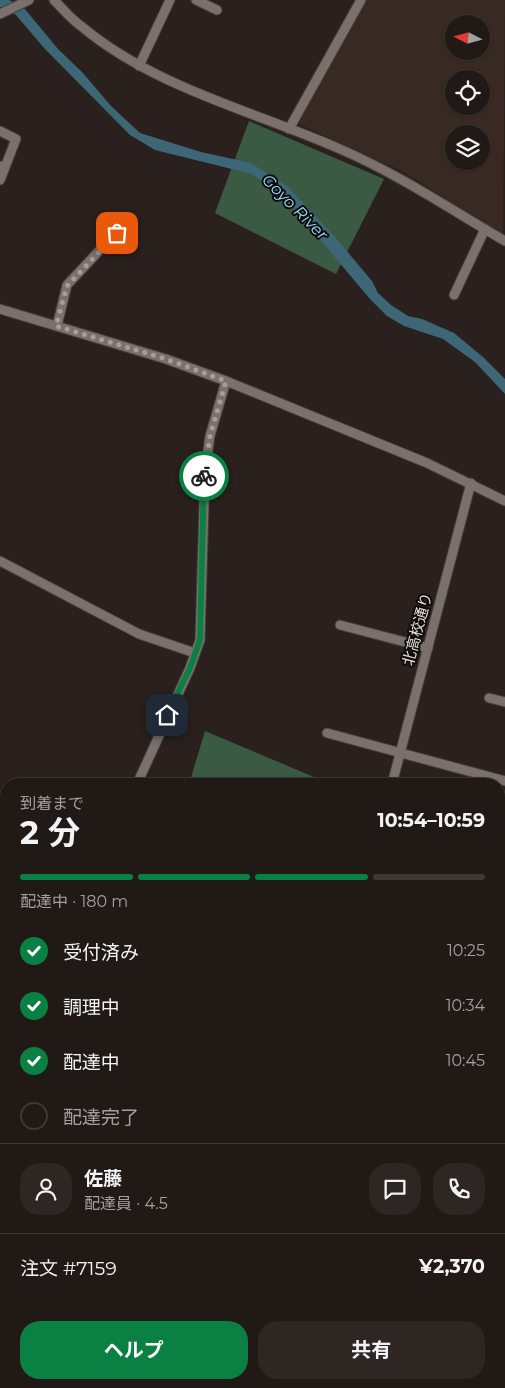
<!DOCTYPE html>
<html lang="ja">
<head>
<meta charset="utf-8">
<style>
	:root { --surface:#201916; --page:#2d2623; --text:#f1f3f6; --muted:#a2a0a1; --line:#3d3835; --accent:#0b8043 }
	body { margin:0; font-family:Montserrat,"Noto Sans JP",sans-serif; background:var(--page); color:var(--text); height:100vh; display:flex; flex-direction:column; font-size:19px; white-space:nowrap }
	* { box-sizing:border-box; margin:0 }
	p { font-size:16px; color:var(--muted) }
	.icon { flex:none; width:28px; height:28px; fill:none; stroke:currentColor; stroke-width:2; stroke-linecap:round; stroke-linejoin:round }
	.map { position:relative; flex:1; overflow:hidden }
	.details { position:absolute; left:0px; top:778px; width:505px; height:611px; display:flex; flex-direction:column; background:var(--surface); border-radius:20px 20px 0 0; box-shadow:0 1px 4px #0004,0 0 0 1px var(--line) }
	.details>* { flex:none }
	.needle { width:32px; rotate:276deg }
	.buttons { position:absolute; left:445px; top:15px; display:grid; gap:10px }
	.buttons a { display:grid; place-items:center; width:45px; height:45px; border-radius:50%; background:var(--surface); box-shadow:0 1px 4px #0004,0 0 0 1px var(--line); font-size:25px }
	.pin { position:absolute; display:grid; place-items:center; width:42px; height:42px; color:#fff; margin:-21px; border-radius:10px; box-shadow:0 2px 8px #0006 }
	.courier { position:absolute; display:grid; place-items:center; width:50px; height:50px; margin:-25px; border:4px solid #0b8043; border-radius:50%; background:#fff; color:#222; box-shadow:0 1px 6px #0007 }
	.overview em { font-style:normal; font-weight:700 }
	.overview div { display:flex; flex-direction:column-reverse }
	.overview { display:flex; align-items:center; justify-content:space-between; height:85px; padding:0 20px }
	h1 { font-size:32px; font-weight:700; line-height:38px }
	.bar { display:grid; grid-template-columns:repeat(4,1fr); gap:8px 5px; align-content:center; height:60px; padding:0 20px }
	.bar i { height:6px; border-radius:4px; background:var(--line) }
	.bar .current { background:var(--accent) }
	.bar p { grid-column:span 4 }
	.line { display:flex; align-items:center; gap:12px; padding:0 20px; border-top:1px solid var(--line) }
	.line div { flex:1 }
	.round { display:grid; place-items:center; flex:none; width:52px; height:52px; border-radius:20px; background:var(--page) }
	ol { padding:0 20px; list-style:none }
	li { display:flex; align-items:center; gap:15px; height:55px }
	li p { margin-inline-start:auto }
	li .icon { padding:5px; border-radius:50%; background:var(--accent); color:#fff; stroke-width:4 }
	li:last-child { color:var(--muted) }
	li i { width:28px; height:28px; border:2px solid var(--line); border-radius:50% }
	.button { display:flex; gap:10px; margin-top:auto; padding:10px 20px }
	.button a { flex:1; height:58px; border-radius:20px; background:var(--accent); color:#fff; font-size:20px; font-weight:700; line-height:58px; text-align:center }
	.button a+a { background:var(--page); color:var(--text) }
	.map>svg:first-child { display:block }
	.built { fill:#382923; fill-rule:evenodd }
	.forest { fill:#3b5a44 }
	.water { fill:#3d6677 }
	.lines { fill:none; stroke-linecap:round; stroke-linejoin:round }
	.stream { stroke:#3d6677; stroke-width:2.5 }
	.minor-casing { stroke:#453e3c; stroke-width:11 }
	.tertiary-casing { stroke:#453e3c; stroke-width:14 }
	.minor { stroke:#7b706c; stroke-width:9 }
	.tertiary { stroke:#7b706c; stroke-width:11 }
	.rail { stroke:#958e8b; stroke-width:2.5 }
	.done { stroke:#a59e9b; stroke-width:5; stroke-dasharray:0 9 }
	.route { stroke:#0b8043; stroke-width:6 }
	.labels { text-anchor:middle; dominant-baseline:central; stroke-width:4; stroke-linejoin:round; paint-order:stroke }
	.street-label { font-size:15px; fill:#e7e1df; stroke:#0f0b0a }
	.water-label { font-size:16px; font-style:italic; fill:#97e0fe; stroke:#0f0b0a }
</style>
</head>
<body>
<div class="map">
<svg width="505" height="1388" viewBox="0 0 505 1388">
	<rect width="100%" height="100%" fill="#2a211e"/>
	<path class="built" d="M360,0H505L503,235L402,171L292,121ZM454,24H481V51H454ZM454,79H481V106H454ZM454,134H481V161H454Z"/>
	<g class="forest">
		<polygon points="249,121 384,179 336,274 215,213"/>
		<polygon points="205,731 321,780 321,784 189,784"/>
	</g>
	<polygon class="water" points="0,0 9,0 24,8 58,49 83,73 111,106 140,133 201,152 251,163 287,186 335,237 372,281 378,293 391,305 408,316 422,319 454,333 483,357 505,379 505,394 475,362 443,339 404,326 387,316 370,299 284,197 252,174 155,150 130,135 44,48 16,15 0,7"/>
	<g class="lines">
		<g class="stream">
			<polyline points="0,873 4,866 6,867"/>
			<polyline points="0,1284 6,1287"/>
			<polyline points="137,1382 145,1388"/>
		</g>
		<defs>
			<g id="minor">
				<path d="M54,0C63,9 71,19 81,26C155,88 254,111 340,149C398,174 450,209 505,241"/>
				<polyline points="196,0 217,10"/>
				<polyline points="0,14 29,0"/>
				<polyline points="139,66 170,0"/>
				<polyline points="289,129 361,0"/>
				<polyline points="0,131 16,139 4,170"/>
				<polyline points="0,180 4,170 0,166"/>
				<polyline points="454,295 485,229"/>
				<polyline points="0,309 166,359 226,381 427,463 505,501"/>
				<polyline points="57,326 67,285 129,219"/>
				<polyline points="0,561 139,634 195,653"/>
				<polyline points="340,625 428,648"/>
				<polyline points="489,698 505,702"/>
				<polyline points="327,733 505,781"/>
				<polyline points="137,784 190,668 200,640 205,471 210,436 226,381"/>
				<polyline points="392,784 471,483"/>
				<polyline points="499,842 505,819"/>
				<polyline points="0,844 6,850"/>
				<polyline points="499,972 505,974"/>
				<polyline points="0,996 6,997"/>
				<polyline points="0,1024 6,1025"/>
				<polyline points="499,1149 505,1151"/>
				<polyline points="499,1164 505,1166"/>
				<polyline points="501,1301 505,1284"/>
			</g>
			<g id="tertiary">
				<polyline points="0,1206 6,1212"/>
				<polyline points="255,1382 265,1388"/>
				<polyline points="230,1388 231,1382"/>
			</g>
		</defs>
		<use href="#minor" class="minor-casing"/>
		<use href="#tertiary" class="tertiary-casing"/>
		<use href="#minor" class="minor"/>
		<use href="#tertiary" class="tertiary"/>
		<g class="rail">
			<polyline points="0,1012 6,1014"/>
			<polyline points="499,1136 505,1137"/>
		</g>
	</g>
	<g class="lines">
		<polyline class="done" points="117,233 67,286 56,326 166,359 226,381 210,436 204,476"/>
		<polyline class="route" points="167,715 190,668 200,640 204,476"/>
	</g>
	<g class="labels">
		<g class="street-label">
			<text transform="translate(417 629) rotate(-75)">北高校通り</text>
		</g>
		<g class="water-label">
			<text transform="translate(295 207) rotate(45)">Goyo River</text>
		</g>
	</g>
</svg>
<div class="buttons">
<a><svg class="needle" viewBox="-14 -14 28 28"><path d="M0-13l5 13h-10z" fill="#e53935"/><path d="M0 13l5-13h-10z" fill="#a2a0a1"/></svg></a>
<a><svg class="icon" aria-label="locate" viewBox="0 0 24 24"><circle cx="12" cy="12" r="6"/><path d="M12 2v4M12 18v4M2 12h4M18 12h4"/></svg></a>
<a><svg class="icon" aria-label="layers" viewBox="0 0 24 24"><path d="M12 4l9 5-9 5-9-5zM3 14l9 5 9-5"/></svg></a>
</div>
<div class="pin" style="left:117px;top:233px;background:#ea580c"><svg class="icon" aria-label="bag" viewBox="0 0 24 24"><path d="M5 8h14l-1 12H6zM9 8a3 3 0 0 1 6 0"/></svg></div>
<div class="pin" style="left:167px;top:715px;background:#1f2937"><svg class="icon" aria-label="home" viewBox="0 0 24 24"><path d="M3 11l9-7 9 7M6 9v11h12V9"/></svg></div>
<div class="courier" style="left:204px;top:476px"><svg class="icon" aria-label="bike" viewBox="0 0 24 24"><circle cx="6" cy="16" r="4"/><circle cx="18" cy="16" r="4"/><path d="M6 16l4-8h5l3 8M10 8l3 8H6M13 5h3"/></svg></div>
<section class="details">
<div class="overview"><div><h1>2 分</h1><p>到着まで</p></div><em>10:54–10:59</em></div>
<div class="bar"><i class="current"></i><i class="current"></i><i class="current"></i><i></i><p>配達中 · 180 m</p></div>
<ol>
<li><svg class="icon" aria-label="check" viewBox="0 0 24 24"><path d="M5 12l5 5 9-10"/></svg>受付済み<p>10:25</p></li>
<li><svg class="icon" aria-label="check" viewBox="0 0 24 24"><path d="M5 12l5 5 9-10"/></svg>調理中<p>10:34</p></li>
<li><svg class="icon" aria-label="check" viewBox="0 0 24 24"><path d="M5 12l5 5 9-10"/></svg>配達中<p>10:45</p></li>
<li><i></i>配達完了</li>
</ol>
<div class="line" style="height:90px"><a class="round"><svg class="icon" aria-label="person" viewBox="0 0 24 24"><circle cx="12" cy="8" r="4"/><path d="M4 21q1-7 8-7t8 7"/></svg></a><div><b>佐藤</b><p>配達員 · 4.5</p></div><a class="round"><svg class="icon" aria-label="chat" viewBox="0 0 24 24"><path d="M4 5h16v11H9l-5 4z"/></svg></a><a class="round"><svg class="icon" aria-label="phone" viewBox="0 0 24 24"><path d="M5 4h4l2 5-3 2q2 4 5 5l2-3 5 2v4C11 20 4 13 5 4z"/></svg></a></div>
<div class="line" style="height:65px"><div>注文 #7159</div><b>¥2,370</b></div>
<div class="button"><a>ヘルプ</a><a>共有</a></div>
</section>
</div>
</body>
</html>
